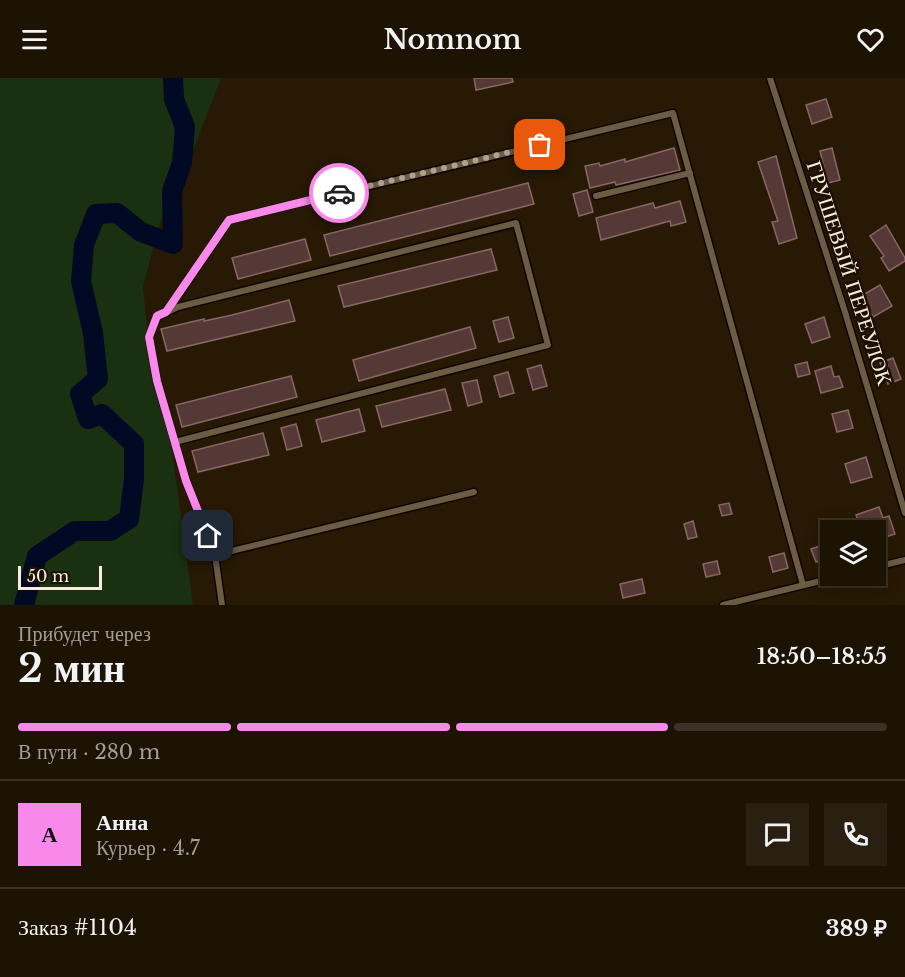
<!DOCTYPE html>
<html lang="ru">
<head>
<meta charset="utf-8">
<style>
	:root { --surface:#1d1303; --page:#2a2012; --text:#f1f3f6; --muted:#a09e9a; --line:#3b3225; --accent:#f888ea }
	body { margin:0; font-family:"Libre Baskerville",serif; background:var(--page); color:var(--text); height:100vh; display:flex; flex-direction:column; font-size:22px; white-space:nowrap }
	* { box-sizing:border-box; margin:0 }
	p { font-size:20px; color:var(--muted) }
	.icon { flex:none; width:33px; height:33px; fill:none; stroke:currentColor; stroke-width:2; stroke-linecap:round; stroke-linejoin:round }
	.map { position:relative; height:527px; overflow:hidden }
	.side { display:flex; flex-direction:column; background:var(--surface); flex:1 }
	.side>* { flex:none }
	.tools { position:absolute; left:820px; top:442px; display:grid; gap:12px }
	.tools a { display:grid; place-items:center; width:66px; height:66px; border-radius:0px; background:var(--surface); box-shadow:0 3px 15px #0003,0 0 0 2px var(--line); font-size:30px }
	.scale { position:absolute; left:18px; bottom:15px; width:84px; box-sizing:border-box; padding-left:6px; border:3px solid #f6eddf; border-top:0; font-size:16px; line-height:21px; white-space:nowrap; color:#f6eddf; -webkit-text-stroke:4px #1d1000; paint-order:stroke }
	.pin { position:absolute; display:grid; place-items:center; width:51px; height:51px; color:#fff; margin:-26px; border-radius:12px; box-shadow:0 3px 9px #0006 }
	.courier { position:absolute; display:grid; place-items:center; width:60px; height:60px; margin:-30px; border:4px solid #f888ea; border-radius:50%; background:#fff; color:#222; box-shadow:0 2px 8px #0007 }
	.head em { font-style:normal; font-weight:600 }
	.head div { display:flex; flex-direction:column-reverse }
	.head { display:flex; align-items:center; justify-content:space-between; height:102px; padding:0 18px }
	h1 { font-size:39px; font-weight:600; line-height:45px }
	.bar { display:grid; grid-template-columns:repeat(4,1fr); gap:9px 6px; align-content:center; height:72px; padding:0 18px }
	.bar i { height:8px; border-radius:4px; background:var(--line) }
	.bar .selected { background:var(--accent) }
	.bar p { grid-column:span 4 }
	.line { display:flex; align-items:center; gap:15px; padding:0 18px; border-top:2px solid var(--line) }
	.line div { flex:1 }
	.round { display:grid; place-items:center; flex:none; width:63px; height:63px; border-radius:0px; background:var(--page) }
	header { display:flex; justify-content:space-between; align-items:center; height:78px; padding:0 18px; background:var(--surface); font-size:27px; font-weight:600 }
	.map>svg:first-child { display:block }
	.green { fill:#1a3111 }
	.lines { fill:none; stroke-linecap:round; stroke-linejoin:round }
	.river { stroke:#000923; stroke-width:20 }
	.building { fill:#553936; stroke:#876764; stroke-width:1.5 }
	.lane-casing { stroke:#0f0400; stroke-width:9 }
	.lane { stroke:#6c5c44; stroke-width:6 }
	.done { stroke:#aea392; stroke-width:6; stroke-dasharray:0 10.8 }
	.route { stroke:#f888ea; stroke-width:8 }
	.labels { text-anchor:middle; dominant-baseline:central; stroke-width:5; stroke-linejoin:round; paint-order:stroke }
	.street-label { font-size:21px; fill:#f6eddf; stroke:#1d1000 }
</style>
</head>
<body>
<header><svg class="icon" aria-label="menu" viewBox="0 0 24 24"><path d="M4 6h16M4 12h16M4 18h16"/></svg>Nomnom<svg class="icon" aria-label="heart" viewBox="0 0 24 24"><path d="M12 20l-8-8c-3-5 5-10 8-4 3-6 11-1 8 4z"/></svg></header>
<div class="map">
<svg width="905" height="527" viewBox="0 0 905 527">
	<rect width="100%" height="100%" fill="#271904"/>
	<polygon class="green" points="0,0 221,0 184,96 160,144 143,209 150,277 168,343 193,527 0,527"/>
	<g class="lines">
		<polyline class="river" points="24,527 37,478 75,453 110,453 129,441 134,401 134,366 102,336 88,341 80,316 98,301 93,255 81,203 84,167 96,136 117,135 141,154 173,166 172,113 182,85 185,49 174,21 173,0"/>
	</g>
	<g class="building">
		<polygon points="474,0 512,0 513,4 476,12"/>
		<polygon points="826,21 832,39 812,46 806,27"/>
		<polygon points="674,70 680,92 616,107 615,104 590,110 585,88 599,85 600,88 625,81 625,84"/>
		<polygon points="832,70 840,102 828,105 820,73"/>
		<polygon points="776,78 797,160 779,166 772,144 778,143 758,84"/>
		<polygon points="528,105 534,126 330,178 324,157"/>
		<polygon points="587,112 593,134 579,138 573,116"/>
		<polygon points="680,123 686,144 671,148 670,143 601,162 596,140 653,125 655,130"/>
		<polygon points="886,147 905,180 905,183 889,193 881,180 884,178 870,158"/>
		<polygon points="305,161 311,182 238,201 232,180"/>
		<polygon points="491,171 497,192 344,229 338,208"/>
		<polygon points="880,207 892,228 873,239 861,218"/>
		<polygon points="289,222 295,243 167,273 161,251 204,241 204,243 232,237"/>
		<polygon points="508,239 514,260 499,264 493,243"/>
		<polygon points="824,239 830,259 812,265 805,246"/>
		<polygon points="470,249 476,270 359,303 353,282"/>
		<polygon points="893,280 901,301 888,306 880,285"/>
		<polygon points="807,284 810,296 798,299 795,287"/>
		<polygon points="541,287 547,308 533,312 527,291"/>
		<polygon points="831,288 834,299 839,298 843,309 821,315 815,293"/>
		<polygon points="508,294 514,315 500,319 494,298"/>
		<polygon points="291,298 297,319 182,349 176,327"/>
		<polygon points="477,302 482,324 468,328 462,305"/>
		<polygon points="445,311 451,332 382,349 376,328"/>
		<polygon points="359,331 365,353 322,364 316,342"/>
		<polygon points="848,332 853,350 837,354 832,336"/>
		<polygon points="296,346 302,368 287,372 281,350"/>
		<polygon points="263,355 269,377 198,394 192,373"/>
		<polygon points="866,379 872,399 851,405 845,386"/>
		<polygon points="729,425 732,436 722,438 719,427"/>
		<polygon points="879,429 883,440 889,438 895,456 876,462 876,453 862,453 856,437"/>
		<polygon points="693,443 697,459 688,461 684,446"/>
		<polygon points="831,464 831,479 816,484 811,471"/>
		<polygon points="784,475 788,490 773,494 769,479"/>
		<polygon points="717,483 720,496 706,499 703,486"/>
		<polygon points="642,501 645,515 623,520 620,506"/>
	</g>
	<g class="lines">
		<defs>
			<g id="lane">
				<polyline points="770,0 845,234 905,435"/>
				<polyline points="596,118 690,95"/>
				<polyline points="167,234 229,142 673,35 803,507"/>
				<polyline points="175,364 548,267 516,145 178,229 157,239 149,259 157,303 186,403 215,477 222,527"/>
				<polyline points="215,477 474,414"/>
				<polyline points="876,489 905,482"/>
				<polyline points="723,527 841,498"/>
			</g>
		</defs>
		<use href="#lane" class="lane-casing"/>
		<use href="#lane" class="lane"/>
	</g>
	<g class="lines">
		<polyline class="done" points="339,115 540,67"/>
		<polyline class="route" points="208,458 186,403 157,303 149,259 157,238 166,234 229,142 339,115"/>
	</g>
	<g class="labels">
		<g class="street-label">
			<text transform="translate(849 195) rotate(72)">ГРУШЕВЫЙ ПЕРЕУЛОК</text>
		</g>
	</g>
</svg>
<div class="tools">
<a><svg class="icon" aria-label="layers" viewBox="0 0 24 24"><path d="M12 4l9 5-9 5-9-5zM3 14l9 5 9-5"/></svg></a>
</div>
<div class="scale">50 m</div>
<div class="pin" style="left:540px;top:67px;background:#ea580c"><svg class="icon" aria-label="bag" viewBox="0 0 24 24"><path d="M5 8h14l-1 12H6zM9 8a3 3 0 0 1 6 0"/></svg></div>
<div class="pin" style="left:208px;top:458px;background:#1f2937"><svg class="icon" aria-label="home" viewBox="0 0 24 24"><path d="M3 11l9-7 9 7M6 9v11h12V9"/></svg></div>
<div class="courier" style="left:339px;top:115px"><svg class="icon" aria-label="car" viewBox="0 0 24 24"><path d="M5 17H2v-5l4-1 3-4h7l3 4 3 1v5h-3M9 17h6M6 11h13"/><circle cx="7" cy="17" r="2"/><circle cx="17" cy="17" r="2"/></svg></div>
</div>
<section class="side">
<div class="head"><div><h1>2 мин</h1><p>Прибудет через</p></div><em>18:50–18:55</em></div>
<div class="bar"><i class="selected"></i><i class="selected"></i><i class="selected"></i><i></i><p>В пути · 280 m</p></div>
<div class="line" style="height:108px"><b class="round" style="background:var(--accent);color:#111">А</b><div><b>Анна</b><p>Курьер · 4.7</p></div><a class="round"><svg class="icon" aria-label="chat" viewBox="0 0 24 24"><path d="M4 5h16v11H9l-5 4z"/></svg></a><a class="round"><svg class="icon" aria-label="phone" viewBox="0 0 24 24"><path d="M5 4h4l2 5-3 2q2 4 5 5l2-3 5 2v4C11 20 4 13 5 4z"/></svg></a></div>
<div class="line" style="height:78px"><div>Заказ #1104</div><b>389 ₽</b></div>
</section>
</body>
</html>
